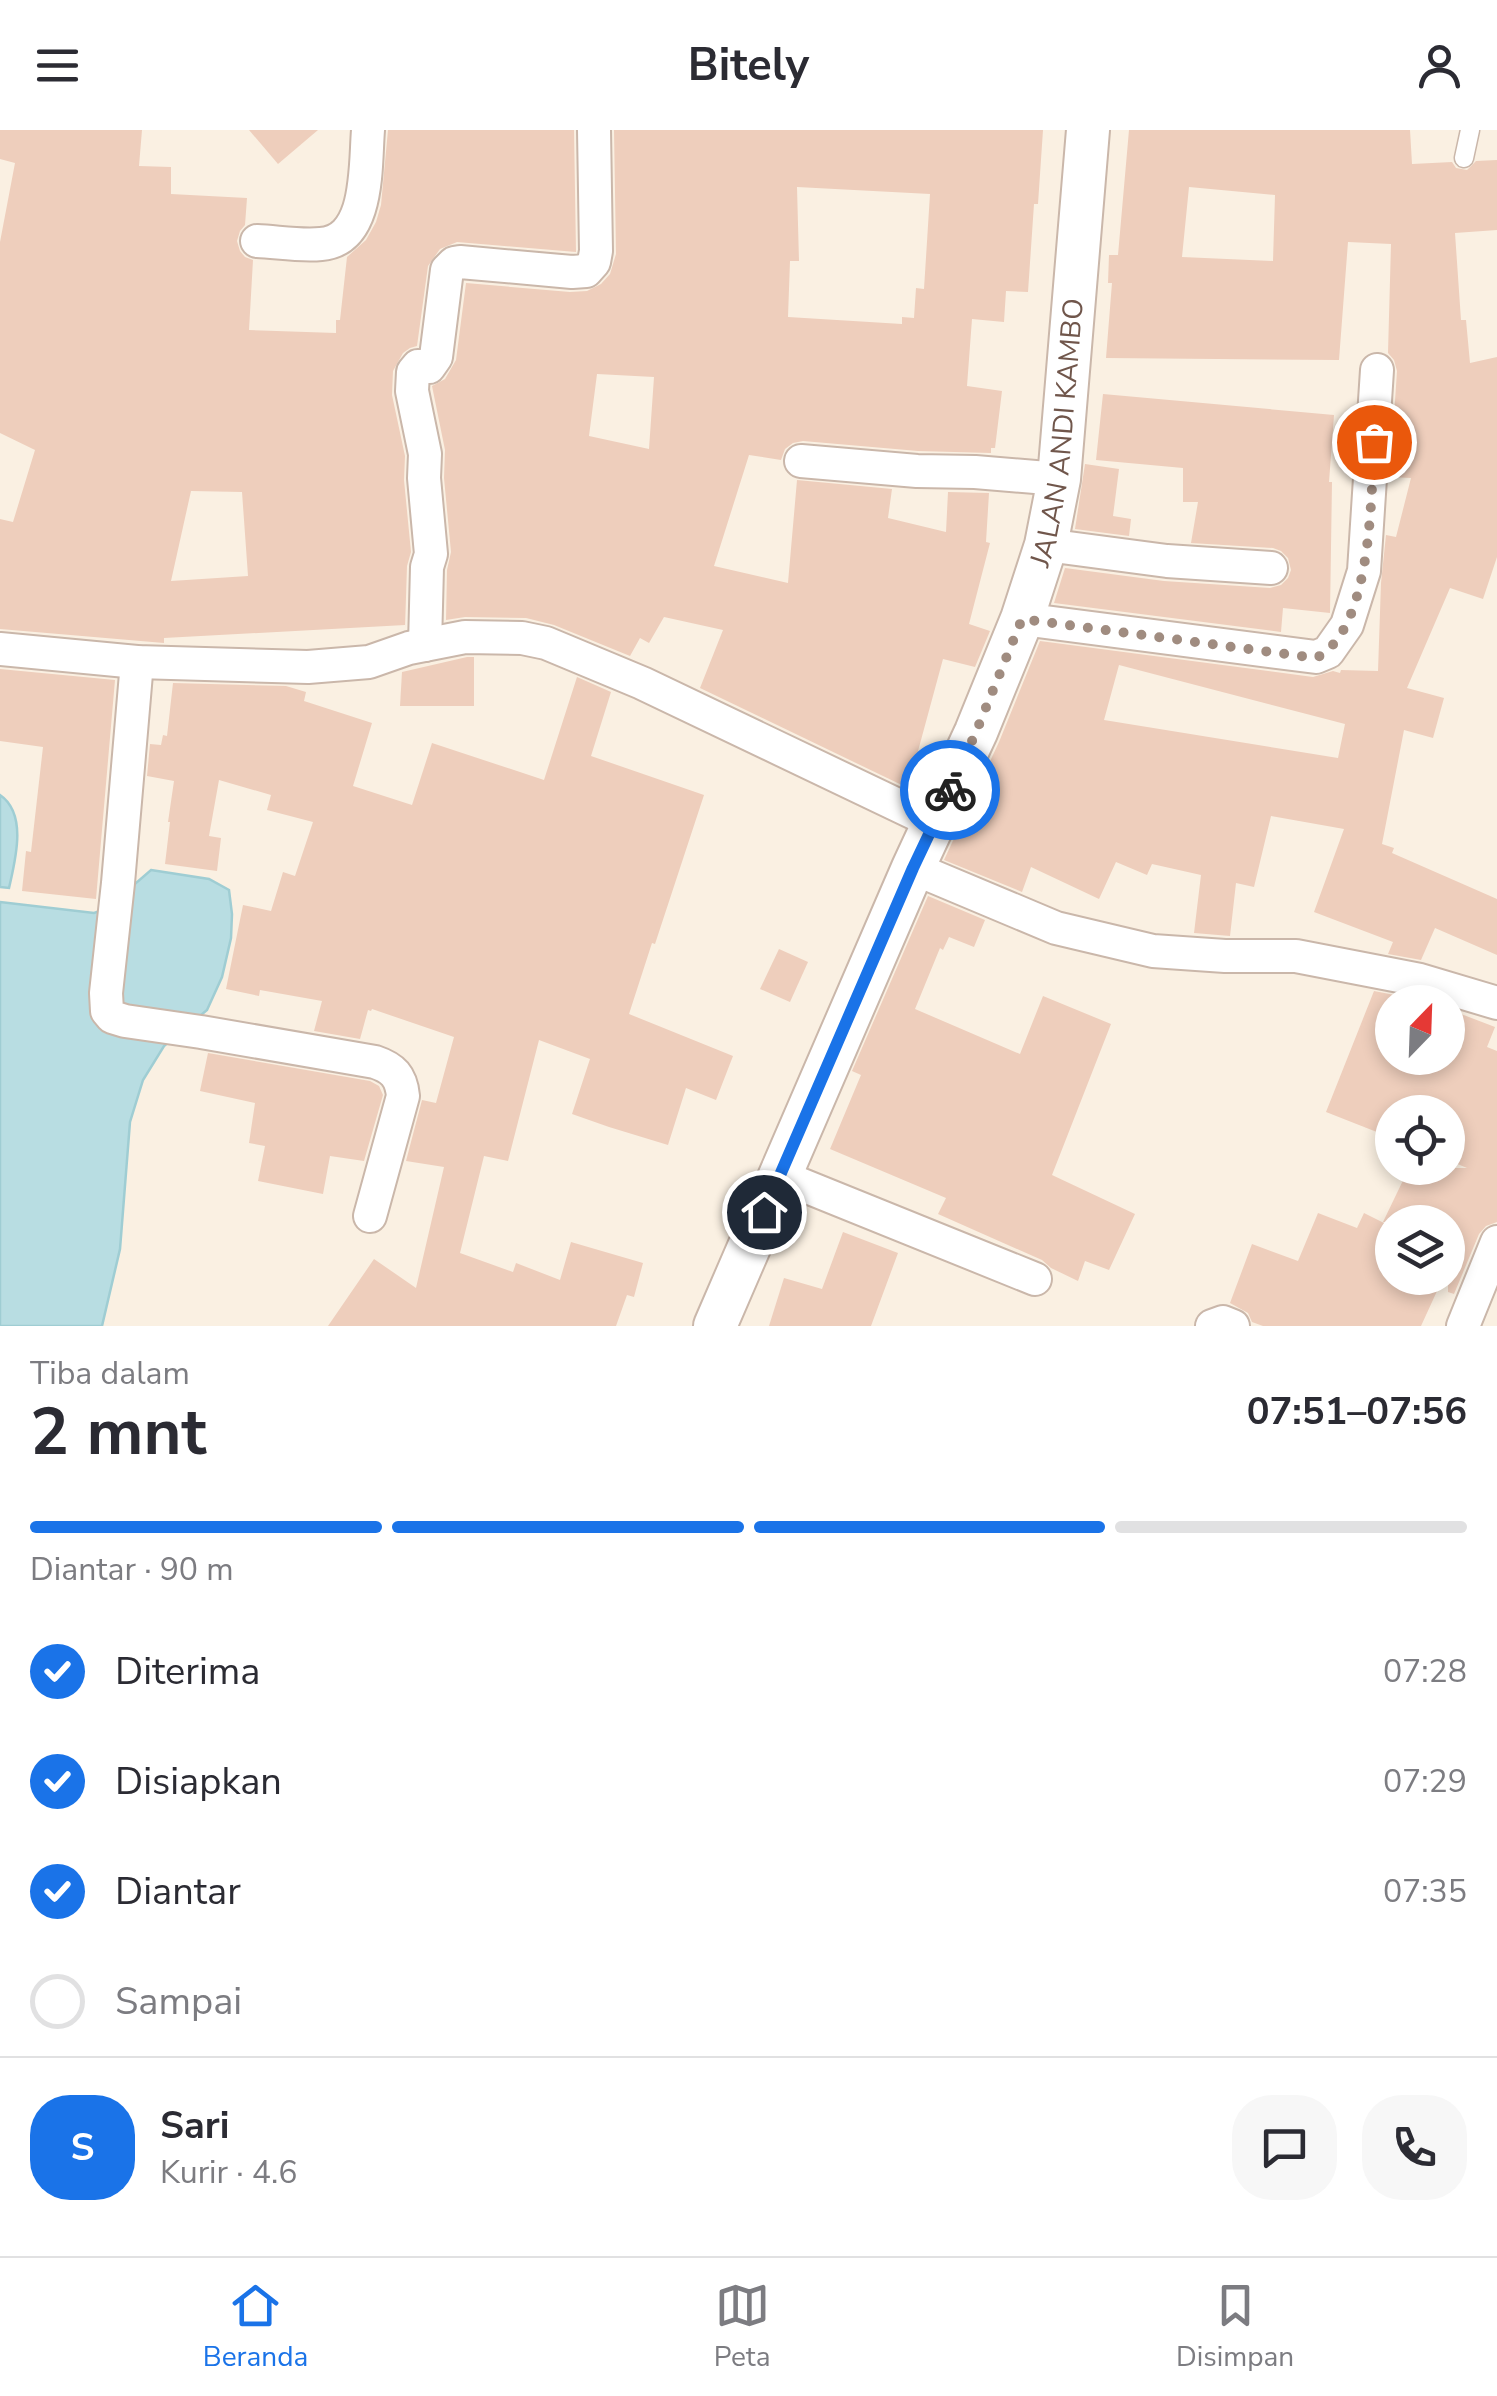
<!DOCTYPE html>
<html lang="id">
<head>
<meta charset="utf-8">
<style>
	:root { --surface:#fff; --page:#f7f7f7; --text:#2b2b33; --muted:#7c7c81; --line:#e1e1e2; --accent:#1a73e8 }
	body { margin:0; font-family:"Nunito Sans",sans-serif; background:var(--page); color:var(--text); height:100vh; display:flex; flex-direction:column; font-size:38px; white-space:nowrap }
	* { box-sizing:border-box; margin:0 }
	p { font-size:32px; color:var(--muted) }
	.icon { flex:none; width:55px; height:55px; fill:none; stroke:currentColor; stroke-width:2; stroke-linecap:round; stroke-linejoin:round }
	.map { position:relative; height:1196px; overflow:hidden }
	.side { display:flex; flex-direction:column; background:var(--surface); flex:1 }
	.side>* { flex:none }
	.needle { width:65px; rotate:23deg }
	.tools { position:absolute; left:1375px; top:855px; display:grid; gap:20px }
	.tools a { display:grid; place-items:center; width:90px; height:90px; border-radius:50%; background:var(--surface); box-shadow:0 5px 15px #0003; font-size:50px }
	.pin { position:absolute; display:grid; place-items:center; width:85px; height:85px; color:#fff; margin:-42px; border:5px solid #fff; border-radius:50%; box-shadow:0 2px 10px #0007 }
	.courier { position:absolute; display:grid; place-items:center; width:100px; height:100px; margin:-50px; border:8px solid #1a73e8; border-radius:50%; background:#fff; color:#222; box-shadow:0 2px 12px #0007 }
	.headline em { font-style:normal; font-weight:700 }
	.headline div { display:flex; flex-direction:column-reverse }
	.headline { display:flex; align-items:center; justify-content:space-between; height:170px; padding:0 30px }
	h1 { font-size:65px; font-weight:700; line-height:75px }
	.bar { display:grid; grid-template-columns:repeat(4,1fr); gap:15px 10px; align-content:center; height:120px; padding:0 30px }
	.bar i { height:12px; border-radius:8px; background:var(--line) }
	.bar .selected { background:var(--accent) }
	.bar p { grid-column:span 4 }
	.line { display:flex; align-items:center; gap:25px; padding:0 30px; border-top:2px solid var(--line) }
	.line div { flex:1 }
	.round { display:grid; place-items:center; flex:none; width:105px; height:105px; border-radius:40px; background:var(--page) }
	ol { padding:0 30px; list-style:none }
	li { display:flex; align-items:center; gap:30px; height:110px }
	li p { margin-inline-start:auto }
	li .icon { padding:10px; border-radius:50%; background:var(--accent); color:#fff; stroke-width:4 }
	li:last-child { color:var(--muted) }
	li i { width:55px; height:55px; border:5px solid var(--line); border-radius:50% }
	header { display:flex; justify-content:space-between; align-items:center; height:130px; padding:0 30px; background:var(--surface); font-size:45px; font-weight:700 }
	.tab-bar { display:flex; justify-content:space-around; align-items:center; height:140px; border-top:2px solid var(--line); background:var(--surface); font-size:28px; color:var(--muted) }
	.tab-bar a { display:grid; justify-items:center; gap:5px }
	.tab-bar .selected { color:var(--accent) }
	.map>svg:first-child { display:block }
	.water { fill:#b8dde2; stroke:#9fcdd3; stroke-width:2.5 }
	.building { fill:#eecebc; fill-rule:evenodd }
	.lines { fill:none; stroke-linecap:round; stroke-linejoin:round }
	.service-casing { stroke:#cab7aa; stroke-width:21 }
	.minor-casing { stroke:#cab7aa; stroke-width:36 }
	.tertiary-casing { stroke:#cab7aa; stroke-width:46 }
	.service { stroke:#fff; stroke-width:18 }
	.minor { stroke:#fff; stroke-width:32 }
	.tertiary { stroke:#fff; stroke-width:42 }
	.done { stroke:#a08c80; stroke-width:10; stroke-dasharray:0 18 }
	.route { stroke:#1a73e8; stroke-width:12 }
	.labels { text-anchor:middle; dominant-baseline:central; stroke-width:8; stroke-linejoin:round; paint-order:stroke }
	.street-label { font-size:28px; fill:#70564b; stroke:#fef4e8 }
</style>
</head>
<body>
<header><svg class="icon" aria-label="menu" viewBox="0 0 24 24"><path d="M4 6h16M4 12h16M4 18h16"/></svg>Bitely<svg class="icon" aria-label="person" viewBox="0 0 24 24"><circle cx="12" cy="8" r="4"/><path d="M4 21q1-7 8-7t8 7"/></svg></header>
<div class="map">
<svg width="1497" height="1196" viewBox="0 0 1497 1196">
	<rect width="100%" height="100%" fill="#faf0e2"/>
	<g class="water">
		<path d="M0,665C28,684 15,731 9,758L0,757Z"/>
		<polygon points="151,740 209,749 229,760 232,784 231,808 222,847 207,880 164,916 143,950 130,992 120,1119 102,1196 0,1196 0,772 94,783 106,779"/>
	</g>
	<g class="building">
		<path d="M0,0H142L139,36L171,37V64L247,68L245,95L240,101L237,111L240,121L245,127L253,130L249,200L336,203V190H340L347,127L366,110L376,92L381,75L388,0H574L576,122L457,112L440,119L428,136L417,216L410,218L403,223L393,241L392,265L405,326L404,350L411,422L407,436L405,498V495L164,508V513L0,499V389L13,392L35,320L0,303V112L15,33L0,29ZM191,361L242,362L248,446L171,451Z"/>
		<polygon points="249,0 318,0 278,34"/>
		<path d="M614,0H1043L1038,74H1034L1028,162L1006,161L1004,192L972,189L967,256L1002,261L995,318H991V323L918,321L803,311L793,313L785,319L781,330L749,325L714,436L788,453L797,350L892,359L888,388L946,402L948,362L989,363L986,412L990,413L969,494L990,501L975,537L943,529L908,658L700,558L723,500L664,487L649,513L640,508L630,526L554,495L526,488L465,487L446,490L447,440L451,422L444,348L445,320L432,256L445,249L456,230L466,153L570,162L587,161L601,154L610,144L616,124ZM797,57L930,64L924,159L916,158L914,188L902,187V194L788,187L790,131H799ZM597,244L654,247L649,319L589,306Z"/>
		<path d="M1129,0H1410L1412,34L1452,32L1456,38L1467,40L1476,31L1497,30V100L1455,103L1461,190H1466L1470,233L1497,227V427L1483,469L1450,458L1407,558L1444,568L1433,608L1404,600L1382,714L1394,718L1392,723L1497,769V825L1435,798L1421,830L1388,824L1393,812L1314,782L1344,699L1271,686L1254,757L1236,753L1230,806L1194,803L1201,745L1152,734L1147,745L1116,732L1099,769L1031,737L1022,762L944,730L999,612L1040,511L1313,547L1333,541L1340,543L1341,540L1378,541L1381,453L1386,405L1396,407L1411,348L1390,347L1397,241L1394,230L1388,223L1391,114L1348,112L1339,230L1106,228L1112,153H1108L1109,125H1118ZM1189,57L1275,65L1273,131L1182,127ZM1119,535L1345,594L1338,628L1104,590Z"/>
		<polygon points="1103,264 1334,285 1329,352 1332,352 1330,483 1283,478 1281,502 1054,473 1065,438 1164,451 1270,458 1281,455 1288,448 1291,440 1288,428 1281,421 1273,418 1191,413 1198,372 1183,372 1183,338 1096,330"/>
		<polygon points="1085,334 1119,339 1113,386 1131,389 1129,406 1075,399"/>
		<polygon points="467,527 474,527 474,576 400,576 402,542"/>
		<polygon points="0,539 115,550 96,769 22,761 26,721 31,722 43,617 0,611"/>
		<polygon points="577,547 611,562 591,626 704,665 655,814 652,813 629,884 733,926 716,970 686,958 668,1015 609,997 572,984 590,929 539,910 508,1031 484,1026 460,1123 513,1142 516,1133 560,1150 571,1112 643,1133 634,1167 627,1165 616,1196 328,1196 374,1129 416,1158 444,1037 406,1031 422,970 436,973 454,907 372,879 371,881 368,880 360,909 314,901 322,871 260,860 259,866 226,859 243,775 271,781 283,742 295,746 313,692 267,680 271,665 219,650 209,706 221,708 217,741 165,734 170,692 168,692 174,651 147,646 150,614 161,615 163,605 167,606 173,553 286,556 306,562 304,571 372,593 353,656 412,675 432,613 544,650"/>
		<polygon points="928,766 985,790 974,817 949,807 943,820 940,818 915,879 1020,924 1043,866 1111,894 1052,1045 1135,1084 1109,1140 1085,1131 1078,1151 1051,1138 1042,1130 938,1084 946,1068 830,1019 861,945 852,941"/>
		<polygon points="779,819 808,832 790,872 760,859"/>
		<polygon points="1374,861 1405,867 1403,872 1392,872 1392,928 1448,928 1448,879 1495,897 1487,917 1497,921 1497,1092 1486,1096 1479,1104 1454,1164 1448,1162 1448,1092 1383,1092 1409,1038 1467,1038 1448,1030 1448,982 1392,982 1392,1008 1326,982"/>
		<polygon points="208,923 370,951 379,956 383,965 364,1031 330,1026 323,1064 258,1051 265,1016 249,1013 255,973 200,961"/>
		<polygon points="1318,1083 1357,1098 1364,1083 1392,1097 1392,1148 1443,1148 1421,1196 1263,1196 1252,1192 1248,1183 1230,1173 1252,1114 1298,1131"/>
		<polygon points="843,1102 898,1123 871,1196 769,1196 784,1148 822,1159"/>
	</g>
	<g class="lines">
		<defs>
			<polyline id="service" points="1464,28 1470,0"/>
			<g id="minor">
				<path d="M257,111C278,112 300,116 321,114C370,110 365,36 368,0"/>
				<polyline points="801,331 917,341 975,342 1059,349"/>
				<polyline points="1046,415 1167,431 1271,438"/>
				<polyline points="1022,489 1316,527 1328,522 1347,495 1364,441 1377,240"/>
				<polyline points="425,515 427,437 431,424 424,348 425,324 412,261 413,242 418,236 429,237 436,227 447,140 454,133 460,132 572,142 586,141 594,132 596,121 594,0"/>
				<polyline points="0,519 137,532 308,537 369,532 409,518 465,507 522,508 546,513 642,553 935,693"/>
				<path d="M137,532L118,753L106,863L107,881L112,887L125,891L201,902L375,932C393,938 401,946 403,966L370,1086"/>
				<polyline points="913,738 1056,798 1153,821 1225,826 1296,826 1420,850 1497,873"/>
				<polyline points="780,1046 1035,1149"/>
				<polyline points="1212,1196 1223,1192 1233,1196"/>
				<polyline points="1463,1196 1497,1112"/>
			</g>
			<g id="tertiary">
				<path id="s1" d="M715,1196L913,738L976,602L1022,489L1046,415L1059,349L1088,0"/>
			</g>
		</defs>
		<use href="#service" class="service-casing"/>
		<use href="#minor" class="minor-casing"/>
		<use href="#tertiary" class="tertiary-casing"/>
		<use href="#service" class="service"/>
		<use href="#minor" class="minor"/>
		<use href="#tertiary" class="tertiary"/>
	</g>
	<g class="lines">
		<path class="done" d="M950,660L976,602L1022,489L1316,528C1372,500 1371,368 1374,312"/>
		<polyline class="route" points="764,1082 913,738 950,660"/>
	</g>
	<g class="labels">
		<g class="street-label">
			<text stroke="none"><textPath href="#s1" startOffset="962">JALAN ANDI KAMBO</textPath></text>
		</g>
	</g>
</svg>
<div class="tools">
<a><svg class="needle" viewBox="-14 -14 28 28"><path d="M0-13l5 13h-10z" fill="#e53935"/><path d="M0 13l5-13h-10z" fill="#7c7c81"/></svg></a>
<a><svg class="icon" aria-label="locate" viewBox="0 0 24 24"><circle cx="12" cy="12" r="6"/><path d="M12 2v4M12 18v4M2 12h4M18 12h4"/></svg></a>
<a><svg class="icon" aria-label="layers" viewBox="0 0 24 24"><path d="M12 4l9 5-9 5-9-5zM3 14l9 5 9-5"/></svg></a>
</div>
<div class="pin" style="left:1374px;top:312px;background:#ea580c"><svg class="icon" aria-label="bag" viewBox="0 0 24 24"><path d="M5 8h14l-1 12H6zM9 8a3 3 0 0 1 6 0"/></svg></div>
<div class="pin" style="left:764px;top:1082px;background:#1f2937"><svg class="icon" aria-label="home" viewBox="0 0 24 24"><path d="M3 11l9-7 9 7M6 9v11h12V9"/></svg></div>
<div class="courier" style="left:950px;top:660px"><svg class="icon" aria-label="bike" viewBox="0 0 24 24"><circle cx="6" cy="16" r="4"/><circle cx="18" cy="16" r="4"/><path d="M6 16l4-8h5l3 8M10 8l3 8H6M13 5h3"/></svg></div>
</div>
<section class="side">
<div class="headline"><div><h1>2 mnt</h1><p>Tiba dalam</p></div><em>07:51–07:56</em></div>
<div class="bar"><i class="selected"></i><i class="selected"></i><i class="selected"></i><i></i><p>Diantar · 90 m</p></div>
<ol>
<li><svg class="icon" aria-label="check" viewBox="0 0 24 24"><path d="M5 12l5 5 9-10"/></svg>Diterima<p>07:28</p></li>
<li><svg class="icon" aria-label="check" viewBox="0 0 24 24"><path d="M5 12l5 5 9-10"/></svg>Disiapkan<p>07:29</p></li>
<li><svg class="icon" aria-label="check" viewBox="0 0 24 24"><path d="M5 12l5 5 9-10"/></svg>Diantar<p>07:35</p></li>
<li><i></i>Sampai</li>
</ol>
<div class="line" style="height:180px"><b class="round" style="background:var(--accent);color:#fff">S</b><div><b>Sari</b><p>Kurir · 4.6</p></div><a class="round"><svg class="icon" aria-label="chat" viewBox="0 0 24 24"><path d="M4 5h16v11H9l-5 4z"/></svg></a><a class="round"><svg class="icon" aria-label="phone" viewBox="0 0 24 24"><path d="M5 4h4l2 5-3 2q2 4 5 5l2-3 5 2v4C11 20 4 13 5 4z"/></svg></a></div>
</section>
<nav class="tab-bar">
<a class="selected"><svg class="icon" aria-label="home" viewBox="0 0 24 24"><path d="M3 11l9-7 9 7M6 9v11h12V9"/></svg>Beranda</a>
<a><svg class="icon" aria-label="map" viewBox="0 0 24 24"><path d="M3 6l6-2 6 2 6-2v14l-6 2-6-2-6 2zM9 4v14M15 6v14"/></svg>Peta</a>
<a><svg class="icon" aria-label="saved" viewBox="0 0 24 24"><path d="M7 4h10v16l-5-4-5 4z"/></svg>Disimpan</a>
</nav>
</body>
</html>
